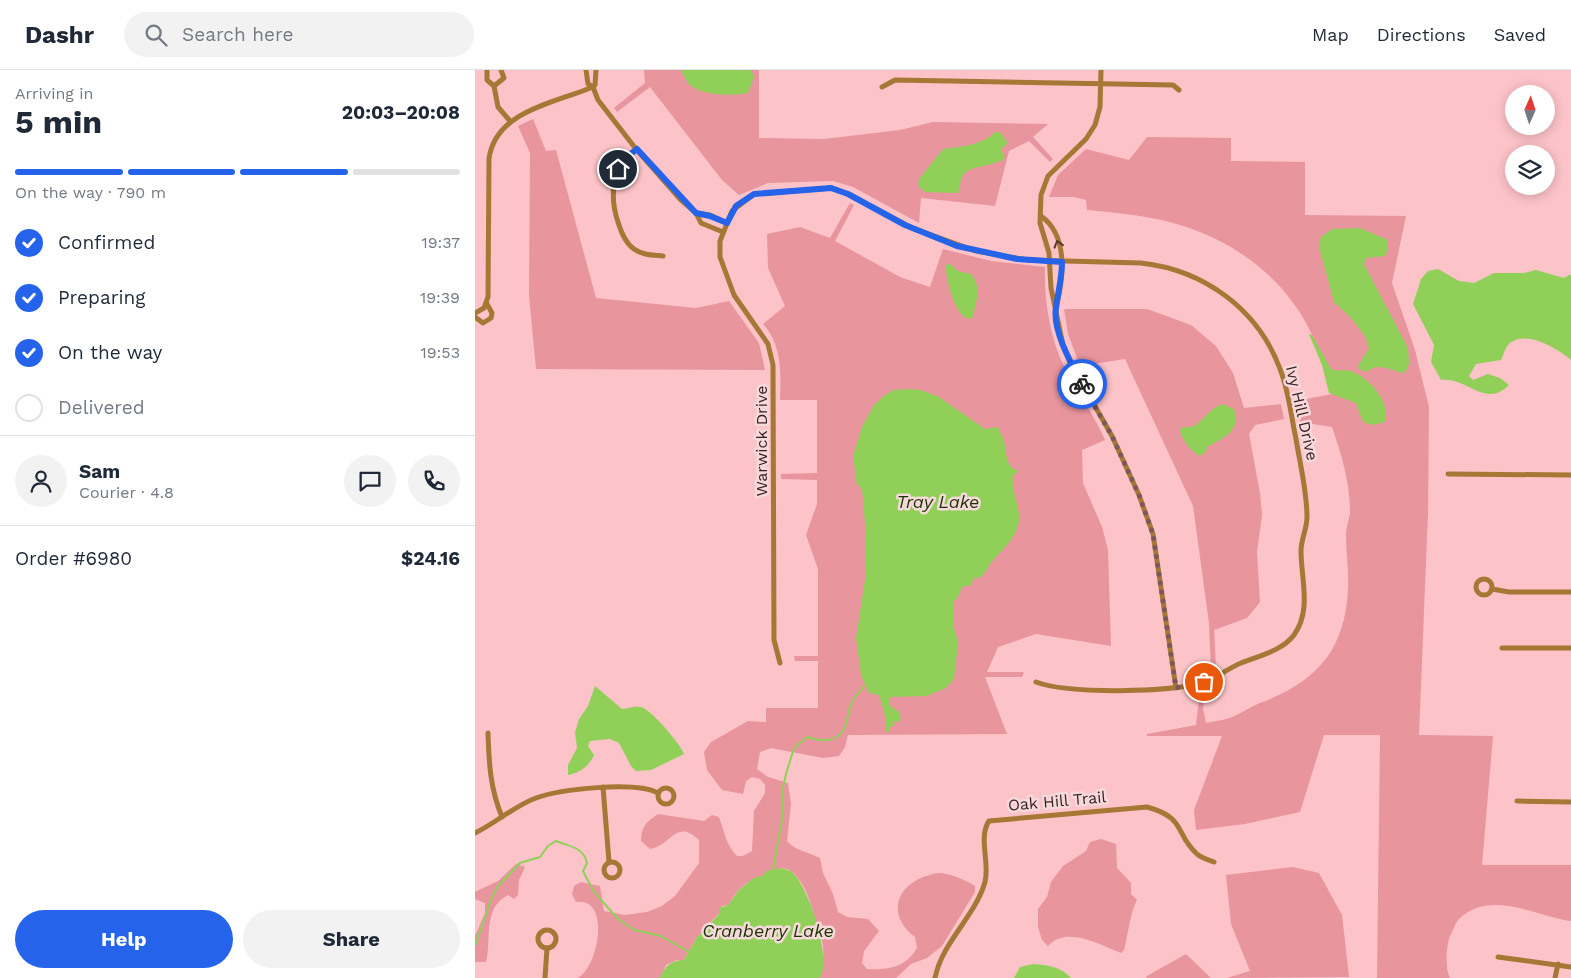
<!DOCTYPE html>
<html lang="en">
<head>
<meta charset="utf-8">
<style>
	:root { --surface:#fff; --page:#f2f2f3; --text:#1f2937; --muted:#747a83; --line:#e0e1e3; --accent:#2563eb }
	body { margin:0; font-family:"Work Sans",sans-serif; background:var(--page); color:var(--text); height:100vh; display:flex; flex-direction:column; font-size:19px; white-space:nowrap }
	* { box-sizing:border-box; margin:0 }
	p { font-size:16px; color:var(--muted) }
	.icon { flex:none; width:28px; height:28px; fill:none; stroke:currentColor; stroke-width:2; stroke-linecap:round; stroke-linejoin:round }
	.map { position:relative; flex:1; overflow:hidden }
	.side { display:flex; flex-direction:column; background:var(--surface); width:475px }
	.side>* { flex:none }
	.needle { width:32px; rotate:3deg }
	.fabs { position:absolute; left:1030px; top:15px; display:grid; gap:10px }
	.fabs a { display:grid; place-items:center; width:50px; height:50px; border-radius:50%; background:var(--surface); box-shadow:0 2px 12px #0003; font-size:25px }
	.pin { position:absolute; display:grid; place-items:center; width:42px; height:42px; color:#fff; margin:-21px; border:2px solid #fff; border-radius:50%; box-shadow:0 1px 5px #0007 }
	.courier { position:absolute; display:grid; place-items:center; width:50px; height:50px; margin:-25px; border:4px solid #2563eb; border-radius:50%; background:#fff; color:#222; box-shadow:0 1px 6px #0007 }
	.summary em { font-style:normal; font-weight:700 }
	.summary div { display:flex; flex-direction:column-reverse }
	.summary { display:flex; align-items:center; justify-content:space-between; height:85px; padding:0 15px }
	h1 { font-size:32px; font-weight:700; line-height:38px }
	.bar { display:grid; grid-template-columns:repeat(4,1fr); gap:8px 5px; align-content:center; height:60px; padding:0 15px }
	.bar i { height:6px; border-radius:4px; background:var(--line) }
	.bar .selected { background:var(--accent) }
	.bar p { grid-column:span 4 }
	.line { display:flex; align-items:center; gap:12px; padding:0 15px; border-top:1px solid var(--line) }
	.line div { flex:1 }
	.round { display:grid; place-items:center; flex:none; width:52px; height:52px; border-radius:26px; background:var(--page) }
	ol { padding:0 15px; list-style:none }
	li { display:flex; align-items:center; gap:15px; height:55px }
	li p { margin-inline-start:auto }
	li .icon { padding:5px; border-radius:50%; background:var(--accent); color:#fff; stroke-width:4 }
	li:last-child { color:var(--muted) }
	li i { width:28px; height:28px; border:2px solid var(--line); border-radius:50% }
	.action { display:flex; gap:10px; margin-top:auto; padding:10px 15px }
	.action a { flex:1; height:58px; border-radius:30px; background:var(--accent); color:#fff; font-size:20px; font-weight:700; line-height:58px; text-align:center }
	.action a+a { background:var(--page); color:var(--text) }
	header { display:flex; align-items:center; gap:30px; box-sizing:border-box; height:70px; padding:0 25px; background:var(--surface); border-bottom:1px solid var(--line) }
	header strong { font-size:24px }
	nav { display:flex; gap:28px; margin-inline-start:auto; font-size:18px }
	.search { width:350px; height:45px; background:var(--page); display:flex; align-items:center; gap:12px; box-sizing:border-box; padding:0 18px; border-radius:28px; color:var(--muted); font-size:19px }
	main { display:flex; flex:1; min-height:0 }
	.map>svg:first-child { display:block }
	.green { fill:#e8959e }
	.water { fill:#90d058 }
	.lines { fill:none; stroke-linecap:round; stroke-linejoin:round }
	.stream { stroke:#90d058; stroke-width:2 }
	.minor { stroke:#a67735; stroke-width:5 }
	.oneway { stroke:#583826 }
	.done { stroke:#7c575b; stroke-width:5; stroke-dasharray:0 9 }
	.route { stroke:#2563eb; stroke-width:6 }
	.labels { text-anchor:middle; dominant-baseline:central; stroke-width:5; stroke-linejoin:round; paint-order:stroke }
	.street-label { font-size:16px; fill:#371d20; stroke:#f6d9db }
	.water-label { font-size:18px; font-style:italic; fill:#1b3302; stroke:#f6d9db }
</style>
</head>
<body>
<header>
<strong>Dashr</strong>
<div class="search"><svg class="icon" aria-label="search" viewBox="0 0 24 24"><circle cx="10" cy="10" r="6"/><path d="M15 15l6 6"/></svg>Search here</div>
<nav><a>Map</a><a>Directions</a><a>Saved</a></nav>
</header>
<main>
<section class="side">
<div class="summary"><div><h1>5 min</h1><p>Arriving in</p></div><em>20:03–20:08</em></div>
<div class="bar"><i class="selected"></i><i class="selected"></i><i class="selected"></i><i></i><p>On the way · 790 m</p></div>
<ol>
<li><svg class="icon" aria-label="check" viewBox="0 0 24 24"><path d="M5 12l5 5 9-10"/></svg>Confirmed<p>19:37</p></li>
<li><svg class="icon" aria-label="check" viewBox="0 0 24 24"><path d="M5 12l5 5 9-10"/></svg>Preparing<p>19:39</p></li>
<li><svg class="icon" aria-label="check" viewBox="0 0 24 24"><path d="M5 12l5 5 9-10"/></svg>On the way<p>19:53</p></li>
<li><i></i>Delivered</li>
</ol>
<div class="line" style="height:90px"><a class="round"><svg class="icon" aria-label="person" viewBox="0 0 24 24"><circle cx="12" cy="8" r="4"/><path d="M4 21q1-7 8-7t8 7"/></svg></a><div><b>Sam</b><p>Courier · 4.8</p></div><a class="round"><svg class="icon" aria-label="chat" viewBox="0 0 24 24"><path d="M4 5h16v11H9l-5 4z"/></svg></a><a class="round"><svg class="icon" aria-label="phone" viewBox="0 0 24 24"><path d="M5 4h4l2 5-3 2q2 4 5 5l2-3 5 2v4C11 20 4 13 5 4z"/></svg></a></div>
<div class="line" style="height:65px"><div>Order #6980</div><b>$24.16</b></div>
<div class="action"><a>Help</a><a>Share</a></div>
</section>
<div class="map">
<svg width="1096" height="908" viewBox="0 0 1096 908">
	<rect width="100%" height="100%" fill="#fcc3c8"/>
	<g class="green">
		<polygon points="169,0 284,0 284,68 349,69 425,60 458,52 573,54 558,67 578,89 575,92 554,71 534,81 520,136 446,128 444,153 378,117 358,111 293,113 264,125 247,110 175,17 142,42 139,38 170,13"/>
		<polygon points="58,49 71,81 81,80 121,228 221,238 254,231 284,273 290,300 61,299 54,226 55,83 43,56"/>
		<path d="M672,67L756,68V91L830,92V145L931,146L917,213L940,280L954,337L953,442L944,665L1018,666L1007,795H1096V851C1061,846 1015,819 984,849C980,853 978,861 975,866C971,876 970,899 975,908H902L905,665H849L825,742L770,754L721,760L719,740L747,666H672V664L721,655L725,620L731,619L728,639L731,653C740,651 750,650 757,647C767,643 775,637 785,633C841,612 870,581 873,519C874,501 871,483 871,465C871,457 874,450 875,443C875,412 867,386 857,357L825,352L821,331L857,324C852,305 847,285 838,267C809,202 745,160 676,148C655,144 633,142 612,140L611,130L599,127H574L583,105L611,79L654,90Z"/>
		<path d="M375,133L379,135L360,171L425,207L455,217L468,179L516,191L570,197C569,234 576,274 594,306C606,327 620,347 630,370L607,380L608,413L627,457L633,480L636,576L561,564L523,577L512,602H549L547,607H510L532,664L373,665L370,677L364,686L348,688L296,678L285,682L282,699L293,707L313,713L316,734L312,771C320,781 334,782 345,788L348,803L358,824L363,842L372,847L393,849L404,861L389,881L387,893L392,899C413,900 430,898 442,878L440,867C414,848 418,819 448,807C453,806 458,803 463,803C474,803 491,810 500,816V822L467,876L452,888L436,894L421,908H345C347,904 349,881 348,875C348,871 345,869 344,865C339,846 334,816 317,802C306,793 296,803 287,806C271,811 262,820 253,835L247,836L244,843L222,867L209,890H202L191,895L185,908H102C123,900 137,826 101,832L97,824L99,816L106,812L125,816L129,841L150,845L172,842L187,836L200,826L224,793V770C201,748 197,775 175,779L166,771C166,757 171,752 183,744L229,751L237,745L244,747C249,761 251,775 262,786H268L277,781L279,741L290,723V715L285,709L277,707L271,711L268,724L247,720L232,700L229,682L236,672L273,651L291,652V638H343V591H320L319,586H343V499L331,465L342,434V410L306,409V404L342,403V330H305C306,302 307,275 288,254L310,236L293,198L292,164L325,157L355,168Z"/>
		<polygon points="589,239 672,239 716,255 741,276 758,303 769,338 806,334 809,349 780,355 774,364 785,423 787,445 782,482 785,532 772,548 739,560 741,597 736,600 734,553 718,436 650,289 605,296 593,264"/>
		<path d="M626,769L641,774L642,798L656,813V824L662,830C655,843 653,865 649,880L646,883C625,875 592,855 573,876L567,870L563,857V839L572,827L576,812L588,796L611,781L615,772Z"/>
		<path d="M41,794L50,797L44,810L43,825L39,829L33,825C7,838 17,870 11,892H0V866L10,843V833L0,829V822L23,811Z"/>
		<polygon points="818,797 844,803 867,845 874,907 752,908 775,901 756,854 751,805"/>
		<polygon points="711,884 736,908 671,908 672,906"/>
	</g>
	<g class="water">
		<path d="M206,0H276L279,7L273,23C257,26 226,26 214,14C211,11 208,4 206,0Z"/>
		<path d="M520,62H525L533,73L526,79L530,88C518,98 493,94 487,107C485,111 485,118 483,123L450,122L443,116L444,109L468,79C485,77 508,75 520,62Z"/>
		<path d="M885,158L913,170V179L910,186L891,188L889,194L933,278L934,294L930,303C914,301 906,291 891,302L884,299L883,296L894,278L890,266L875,247L859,232L844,177L846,167L857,159Z"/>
		<path d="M475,194L483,201L496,204C507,216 501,233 498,247L495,249C480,248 470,208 471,195Z"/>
		<path d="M963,199L984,211L999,213L1019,203H1049L1061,200L1089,208L1096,204V290C1083,279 1052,260 1035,273C1030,277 1029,284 1026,290L1001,294L994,306L998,310L1013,304L1025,308L1034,315C1010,339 993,307 966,310L956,292L959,275L938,234L946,209L953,201Z"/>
		<path d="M834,264L837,265L856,299C863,302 869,299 876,301C895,308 916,332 910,352L898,355L888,352L881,333L854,323L847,295Z"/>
		<path d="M435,319L446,320L464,327L510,359L523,357C524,362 528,366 529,371C532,383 530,398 544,401L538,405C536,420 544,433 544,448C544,467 526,480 516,493C511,499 511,504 504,508H499L496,515L487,517L482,529L478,531V555L483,572L479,609L471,618L452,626L414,627V635L424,642L426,649L423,652L417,651L420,655L414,657V662L410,661L411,649L404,625L394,623L386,605L381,568L391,503V465L387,418L382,415L378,386L387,357L399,335L410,325L419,320Z"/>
		<path d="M747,334L759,339C767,361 747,369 732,377L730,383L724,386C716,380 705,369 705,358L720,356L739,338Z"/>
		<path d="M120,616L147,639C153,639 159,635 166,637C176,639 207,676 209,684L176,700L161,701L156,696L144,673L135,669L115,671L113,676L119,685C114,696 105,703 93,705V695L102,678L100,663L104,649L113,636Z"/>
		<path d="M305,798C310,799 316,800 319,804C335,821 357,890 345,908H185C189,896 197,890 209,890L222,867L244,844V838L253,835L263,821L277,809L289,805L291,801Z"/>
		<path d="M558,894C573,895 586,897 596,908H539L545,897Z"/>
	</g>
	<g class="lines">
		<g class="stream">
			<path d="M298,799L308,744V717L311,704L319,678L332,667C347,672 365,673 371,654C373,648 373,641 376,635C378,628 385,622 389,616"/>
			<path d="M0,876L17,827L23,816L45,793L65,787L73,776L81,771C93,776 109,777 112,793L108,801L119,822L144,850L160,860L186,866L214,882"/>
		</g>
		<g class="minor">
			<polyline points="12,0 12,10 19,16 23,37 35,51"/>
			<polyline points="111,0 113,14 118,17 123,30 161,79 205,129 221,143 226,153 248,162"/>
			<polyline points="626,0 625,37 620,55 611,69 573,106 566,125 565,153 574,183 576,218 588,275 597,296 637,366 664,425 678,464 701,618"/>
			<polyline points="19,16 29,8 26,0"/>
			<polyline points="118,17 120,15 121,0"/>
			<polyline points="407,17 420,10 698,15 704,20"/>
			<path d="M161,79C137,98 134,125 143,152C146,162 150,173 159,179C167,185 178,185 188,186"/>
			<polyline points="221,143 235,145 252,153"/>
			<path d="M566,146C594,166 588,210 581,238"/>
			<path d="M0,243L9,238L13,227L14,89C20,41 80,33 118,17"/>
			<polyline points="0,247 8,253 16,248 17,243 12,234"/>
			<polyline points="973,404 1096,405"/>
			<circle cx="1009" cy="517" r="8"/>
			<polyline points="1017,519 1034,522 1096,522"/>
			<polyline points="1027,578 1096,578"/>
			<path d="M305,593L299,570L298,295L293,274L259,225L245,187V171L257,141L279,124L357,118L373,124L437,158L501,181L553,190L666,193C729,200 783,239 805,299C814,321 816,346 821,369C825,394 832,421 832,447C832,459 826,469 826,481C826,509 837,540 819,565C807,581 783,586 766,593C753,598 743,608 729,612C697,623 592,624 561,612"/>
			<path d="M13,663C14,693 15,718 27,747"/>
			<polyline points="128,717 134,792"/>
			<circle cx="191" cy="726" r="8"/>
			<polyline points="1042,731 1096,732"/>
			<path d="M0,763C21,753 39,736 61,728C85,719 160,711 183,723"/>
			<circle cx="137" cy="800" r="8"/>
			<circle cx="72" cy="869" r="9"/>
			<polyline points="1023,887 1096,897"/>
			<polyline points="70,908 72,878"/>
			<path d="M460,908C467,872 500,847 510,812C515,793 503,767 514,751L672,737C712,748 699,763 722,784C726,788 734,790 739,792"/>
			<polyline points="1080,908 1083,894"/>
		</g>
	</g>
	<defs><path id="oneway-chevron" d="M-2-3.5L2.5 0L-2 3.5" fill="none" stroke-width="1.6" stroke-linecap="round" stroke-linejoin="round" transform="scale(1.25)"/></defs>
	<use class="oneway" href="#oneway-chevron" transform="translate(583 174) rotate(-107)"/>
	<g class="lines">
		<polyline class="done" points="607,314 637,366 664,425 678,464 701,618 729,612"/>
		<path class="route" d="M143,99L148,90L162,79L221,143L235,146L252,153L261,136L279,124L356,118L373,124L430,155L482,176L542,189L587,192C587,208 583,222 581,238C577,260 597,295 607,314"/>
	</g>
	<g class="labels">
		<g class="street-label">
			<text transform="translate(827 343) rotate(77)">Ivy Hill Drive</text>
			<text transform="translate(286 371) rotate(-90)">Warwick Drive</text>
			<text transform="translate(582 731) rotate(-5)">Oak Hill Trail</text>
		</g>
		<g class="water-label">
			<text x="463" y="431">Tray Lake</text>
			<text x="293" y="860">Cranberry Lake</text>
		</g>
	</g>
</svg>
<div class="fabs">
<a><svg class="needle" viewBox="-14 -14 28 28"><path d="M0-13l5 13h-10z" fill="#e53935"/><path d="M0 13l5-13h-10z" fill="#747a83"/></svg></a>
<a><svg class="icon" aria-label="layers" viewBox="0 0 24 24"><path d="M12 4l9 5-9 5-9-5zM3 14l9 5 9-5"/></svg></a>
</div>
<div class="pin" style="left:729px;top:612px;background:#ea580c"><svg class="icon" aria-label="bag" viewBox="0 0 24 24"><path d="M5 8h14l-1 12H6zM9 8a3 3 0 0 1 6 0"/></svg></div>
<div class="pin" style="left:143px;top:99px;background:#1f2937"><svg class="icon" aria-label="home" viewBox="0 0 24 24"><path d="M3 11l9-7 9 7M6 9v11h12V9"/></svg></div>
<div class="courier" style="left:607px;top:314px"><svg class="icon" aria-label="bike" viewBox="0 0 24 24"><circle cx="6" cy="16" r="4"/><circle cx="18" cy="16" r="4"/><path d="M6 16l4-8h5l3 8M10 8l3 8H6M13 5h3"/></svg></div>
</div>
</main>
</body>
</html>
